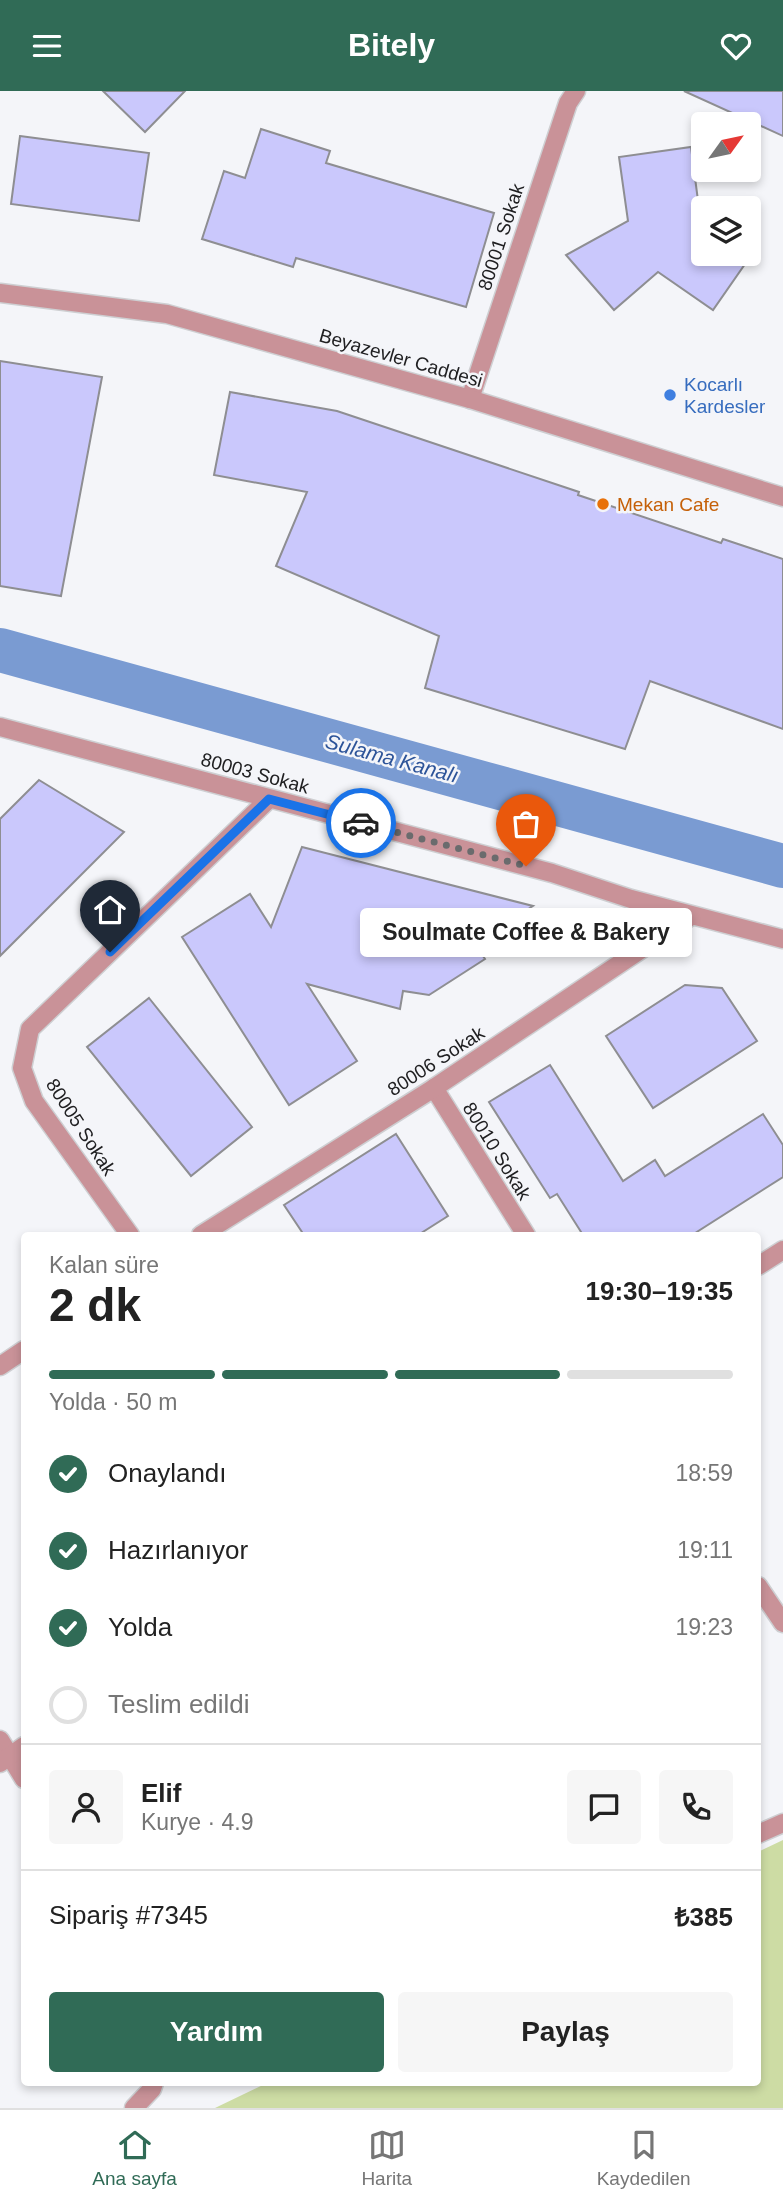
<!DOCTYPE html>
<html lang="tr">
<head>
<meta charset="utf-8">
<style>
	:root { --surface:#fff; --page:#f6f6f6; --text:#222; --muted:#767676; --line:#e0e0e0; --accent:#306b56 }
	body { margin:0; font-family:Helvetica,sans-serif; background:var(--page); color:var(--text); height:100vh; display:flex; flex-direction:column; font-size:26px; white-space:nowrap }
	* { box-sizing:border-box; margin:0 }
	p { font-size:23px; color:var(--muted) }
	.icon { flex:none; width:38px; height:38px; fill:none; stroke:currentColor; stroke-width:2; stroke-linecap:round; stroke-linejoin:round }
	.map { position:relative; flex:1; overflow:hidden }
	.panel { position:absolute; left:21px; top:1141px; width:740px; height:854px; display:flex; flex-direction:column; background:var(--surface); border-radius:7px; box-shadow:0 4px 10px #0003 }
	.panel>* { flex:none }
	.needle { width:46px; rotate:57deg }
	.fabs { position:absolute; left:691px; top:21px; display:grid; gap:14px }
	.fabs a { display:grid; place-items:center; width:70px; height:70px; border-radius:7px; background:var(--surface); box-shadow:0 4px 10px #0003; font-size:35px }
	.pin { position:absolute; display:grid; place-items:center; width:60px; height:60px; color:#fff; margin:-72px -30px; border-radius:50% 50% 50% 0; rotate:-45deg; box-shadow:0 0 7px #0007 }
	.pin .icon { rotate:45deg }
	.courier { position:absolute; display:grid; place-items:center; width:70px; height:70px; margin:-35px; border:5px solid #1a73e8; border-radius:50%; background:#fff; color:#222; box-shadow:0 2px 9px #0007 }
	.bubble { position:absolute; height:49px; border-radius:7px; background:var(--surface); box-shadow:0 4px 10px #0003; font-size:23px; font-weight:700; line-height:49px; text-align:center }
	.summary em { font-style:normal; font-weight:700 }
	.summary div { display:flex; flex-direction:column-reverse }
	.summary { display:flex; align-items:center; justify-content:space-between; height:119px; padding:0 28px }
	h1 { font-size:46px; font-weight:700; line-height:52px }
	.bar { display:grid; grid-template-columns:repeat(4,1fr); gap:10px 7px; align-content:center; height:84px; padding:0 28px }
	.bar i { height:9px; border-radius:5px; background:var(--line) }
	.bar .current { background:var(--accent) }
	.bar p { grid-column:span 4 }
	.line { display:flex; align-items:center; gap:18px; padding:0 28px; border-top:2px solid var(--line) }
	.line div { flex:1 }
	.round { display:grid; place-items:center; flex:none; width:74px; height:74px; border-radius:7px; background:var(--page) }
	ol { padding:0 28px; list-style:none }
	li { display:flex; align-items:center; gap:21px; height:77px }
	li p { margin-inline-start:auto }
	li .icon { padding:7px; border-radius:50%; background:var(--accent); color:#fff; stroke-width:4 }
	li:last-child { color:var(--muted) }
	li i { width:38px; height:38px; border:4px solid var(--line); border-radius:50% }
	.button { display:flex; gap:14px; margin-top:auto; padding:14px 28px }
	.button a { flex:1; height:80px; border-radius:7px; background:var(--accent); color:#fff; font-size:28px; font-weight:700; line-height:80px; text-align:center }
	.button a+a { background:var(--page); color:var(--text) }
	header { display:flex; justify-content:space-between; align-items:center; height:91px; padding:0 28px; background:var(--accent); color:#fff; font-size:32px; font-weight:700 }
	.tabs { display:flex; justify-content:space-around; align-items:center; height:98px; border-top:2px solid var(--line); background:var(--surface); font-size:19px; color:var(--muted) }
	.tabs a { display:grid; justify-items:center; gap:4px }
	.tabs .current { color:var(--accent) }
	.map>svg:first-child { display:block }
	.green { fill:#cddca4 }
	.lines { fill:none; stroke-linecap:round; stroke-linejoin:round }
	.canal { stroke:#7a9bd2; stroke-width:44 }
	.building { fill:#cac8fc; stroke:#8e8e92; stroke-width:2 }
	.minor-casing { stroke:#cecfd2; stroke-width:21 }
	.tertiary-casing { stroke:#cecfd2; stroke-width:21 }
	.minor { stroke:#c99298; stroke-width:18 }
	.tertiary { stroke:#c99298; stroke-width:18 }
	.done { stroke:#6a6b6d; stroke-width:7; stroke-dasharray:0 12.6 }
	.route { stroke:#1a73e8; stroke-width:9 }
	.shop-dot { fill:#3f7fe0; stroke:#f4f5f9; stroke-width:2.5 }
	.food-dot { fill:#e8710a; stroke:#f4f5f9; stroke-width:2.5 }
	.labels { text-anchor:middle; dominant-baseline:central; stroke-width:5; stroke-linejoin:round; paint-order:stroke }
	.street-label { font-size:19px; fill:#202022; stroke:#f4f5f9 }
	.shop-label { font-size:19px; fill:#366cbe; stroke:#f4f5f9; text-anchor:start }
	.food-label { font-size:19px; fill:#c56008; stroke:#f4f5f9; text-anchor:start }
	.water-label { font-size:21px; font-style:italic; fill:#2d5499; stroke:#f4f5f9 }
</style>
</head>
<body>
<header><svg class="icon" aria-label="menu" viewBox="0 0 24 24"><path d="M4 6h16M4 12h16M4 18h16"/></svg>Bitely<svg class="icon" aria-label="heart" viewBox="0 0 24 24"><path d="M12 20l-8-8c-3-5 5-10 8-4 3-6 11-1 8 4z"/></svg></header>
<div class="map">
<svg width="783" height="2017" viewBox="0 0 783 2017">
	<rect width="100%" height="100%" fill="#f4f5f9"/>
	<polygon class="green" points="783,1749 783,2017 215,2017 267,1992 758,1992 758,1761"/>
	<g class="lines">
		<polyline class="canal" points="0,559 783,775"/>
	</g>
	<g class="building">
		<polygon points="103,0 185,0 145,41"/>
		<polygon points="684,0 783,0 783,45"/>
		<polygon points="261,38 330,60 326,72 494,122 466,216 296,167 293,176 202,148 224,80 245,87"/>
		<polygon points="20,45 149,62 139,130 11,113"/>
		<polygon points="691,56 700,125 704,127 704,163 752,163 713,219 658,181 614,219 566,164 628,130 619,66"/>
		<polygon points="0,270 102,286 61,505 0,495"/>
		<polygon points="230,301 337,320 579,401 578,404 721,452 723,448 783,468 783,638 650,590 625,658 425,597 439,545 276,475 307,401 214,384"/>
		<polygon points="39,689 124,741 0,865 0,728"/>
		<polygon points="302,756 533,815 474,852 485,868 429,904 403,900 400,918 307,893 357,970 289,1014 182,846 250,803 271,836"/>
		<polygon points="685,894 722,897 757,950 653,1017 606,945"/>
		<polygon points="149,907 252,1036 191,1085 87,956"/>
		<polygon points="550,974 623,1090 655,1069 665,1085 763,1023 783,1054 783,1086 692,1144 583,1144 557,1103 550,1107 489,1011"/>
		<polygon points="396,1043 448,1125 418,1144 304,1144 284,1114"/>
	</g>
	<g class="lines">
		<defs>
			<g id="minor">
				<polyline points="470,308 568,12 576,0"/>
				<polyline points="434,997 526,1144"/>
				<polyline points="130,1144 34,1010 22,977 30,938 269,708"/>
				<polyline points="201,1144 434,997 691,825"/>
				<polyline points="758,1175 783,1159"/>
				<polyline points="0,1275 24,1259"/>
				<polyline points="758,1495 783,1532"/>
				<polyline points="0,1649 24,1688"/>
				<polyline points="0,1672 24,1655"/>
				<polyline points="758,1743 783,1732"/>
				<polyline points="134,2017 152,1998 154,1992"/>
			</g>
			<g id="tertiary">
				<polyline points="0,202 167,223 470,308 783,406"/>
				<polyline points="0,636 552,782 631,808 783,848"/>
			</g>
		</defs>
		<use href="#minor" class="minor-casing"/>
		<use href="#tertiary" class="tertiary-casing"/>
		<use href="#minor" class="minor"/>
		<use href="#tertiary" class="tertiary"/>
	</g>
	<g class="lines">
		<polyline class="done" points="361,732 526,775"/>
		<polyline class="route" points="110,861 269,708 361,732"/>
	</g>
	<circle class="shop-dot" cx="670" cy="304" r="7"/>
	<circle class="food-dot" cx="603" cy="413" r="7"/>
	<g class="labels">
		<g class="street-label">
			<text transform="translate(501 146) rotate(-72)">80001 Sokak</text>
			<text transform="translate(401 267) rotate(16)">Beyazevler Caddesi</text>
			<text transform="translate(255 682) rotate(15)">80003 Sokak</text>
			<text transform="translate(436 970) rotate(-33)">80006 Sokak</text>
			<text transform="translate(81 1036) rotate(57)">80005 Sokak</text>
			<text transform="translate(497 1060) rotate(58)">80010 Sokak</text>
		</g>
		<g class="shop-label">
			<text x="684" y="293">Kocarlı<tspan x="684" dy="22">Kardesler</tspan></text>
		</g>
		<g class="food-label">
			<text x="617" y="413">Mekan Cafe</text>
		</g>
		<g class="water-label">
			<text transform="translate(392 667) rotate(15)">Sulama Kanalı</text>
		</g>
	</g>
</svg>
<div class="fabs">
<a><svg class="needle" viewBox="-14 -14 28 28"><path d="M0-13l5 13h-10z" fill="#e53935"/><path d="M0 13l5-13h-10z" fill="#767676"/></svg></a>
<a><svg class="icon" aria-label="layers" viewBox="0 0 24 24"><path d="M12 4l9 5-9 5-9-5zM3 14l9 5 9-5"/></svg></a>
</div>
<div class="pin" style="left:526px;top:775px;background:#ea580c"><svg class="icon" aria-label="bag" viewBox="0 0 24 24"><path d="M5 8h14l-1 12H6zM9 8a3 3 0 0 1 6 0"/></svg></div>
<div class="pin" style="left:110px;top:861px;background:#1f2937"><svg class="icon" aria-label="home" viewBox="0 0 24 24"><path d="M3 11l9-7 9 7M6 9v11h12V9"/></svg></div>
<div class="courier" style="left:361px;top:732px"><svg class="icon" aria-label="car" viewBox="0 0 24 24"><path d="M5 17H2v-5l4-1 3-4h7l3 4 3 1v5h-3M9 17h6M6 11h13"/><circle cx="7" cy="17" r="2"/><circle cx="17" cy="17" r="2"/></svg></div>
<div class="bubble" style="left:360px;top:817px;width:332px">Soulmate Coffee &amp; Bakery</div>
<section class="panel">
<div class="summary"><div><h1>2 dk</h1><p>Kalan süre</p></div><em>19:30–19:35</em></div>
<div class="bar"><i class="current"></i><i class="current"></i><i class="current"></i><i></i><p>Yolda · 50 m</p></div>
<ol>
<li><svg class="icon" aria-label="check" viewBox="0 0 24 24"><path d="M5 12l5 5 9-10"/></svg>Onaylandı<p>18:59</p></li>
<li><svg class="icon" aria-label="check" viewBox="0 0 24 24"><path d="M5 12l5 5 9-10"/></svg>Hazırlanıyor<p>19:11</p></li>
<li><svg class="icon" aria-label="check" viewBox="0 0 24 24"><path d="M5 12l5 5 9-10"/></svg>Yolda<p>19:23</p></li>
<li><i></i>Teslim edildi</li>
</ol>
<div class="line" style="height:126px"><a class="round"><svg class="icon" aria-label="person" viewBox="0 0 24 24"><circle cx="12" cy="8" r="4"/><path d="M4 21q1-7 8-7t8 7"/></svg></a><div><b>Elif</b><p>Kurye · 4.9</p></div><a class="round"><svg class="icon" aria-label="chat" viewBox="0 0 24 24"><path d="M4 5h16v11H9l-5 4z"/></svg></a><a class="round"><svg class="icon" aria-label="phone" viewBox="0 0 24 24"><path d="M5 4h4l2 5-3 2q2 4 5 5l2-3 5 2v4C11 20 4 13 5 4z"/></svg></a></div>
<div class="line" style="height:91px"><div>Sipariş #7345</div><b>₺385</b></div>
<div class="button"><a>Yardım</a><a>Paylaş</a></div>
</section>
</div>
<nav class="tabs">
<a class="current"><svg class="icon" aria-label="home" viewBox="0 0 24 24"><path d="M3 11l9-7 9 7M6 9v11h12V9"/></svg>Ana sayfa</a>
<a><svg class="icon" aria-label="map" viewBox="0 0 24 24"><path d="M3 6l6-2 6 2 6-2v14l-6 2-6-2-6 2zM9 4v14M15 6v14"/></svg>Harita</a>
<a><svg class="icon" aria-label="saved" viewBox="0 0 24 24"><path d="M7 4h10v16l-5-4-5 4z"/></svg>Kaydedilen</a>
</nav>
</body>
</html>
